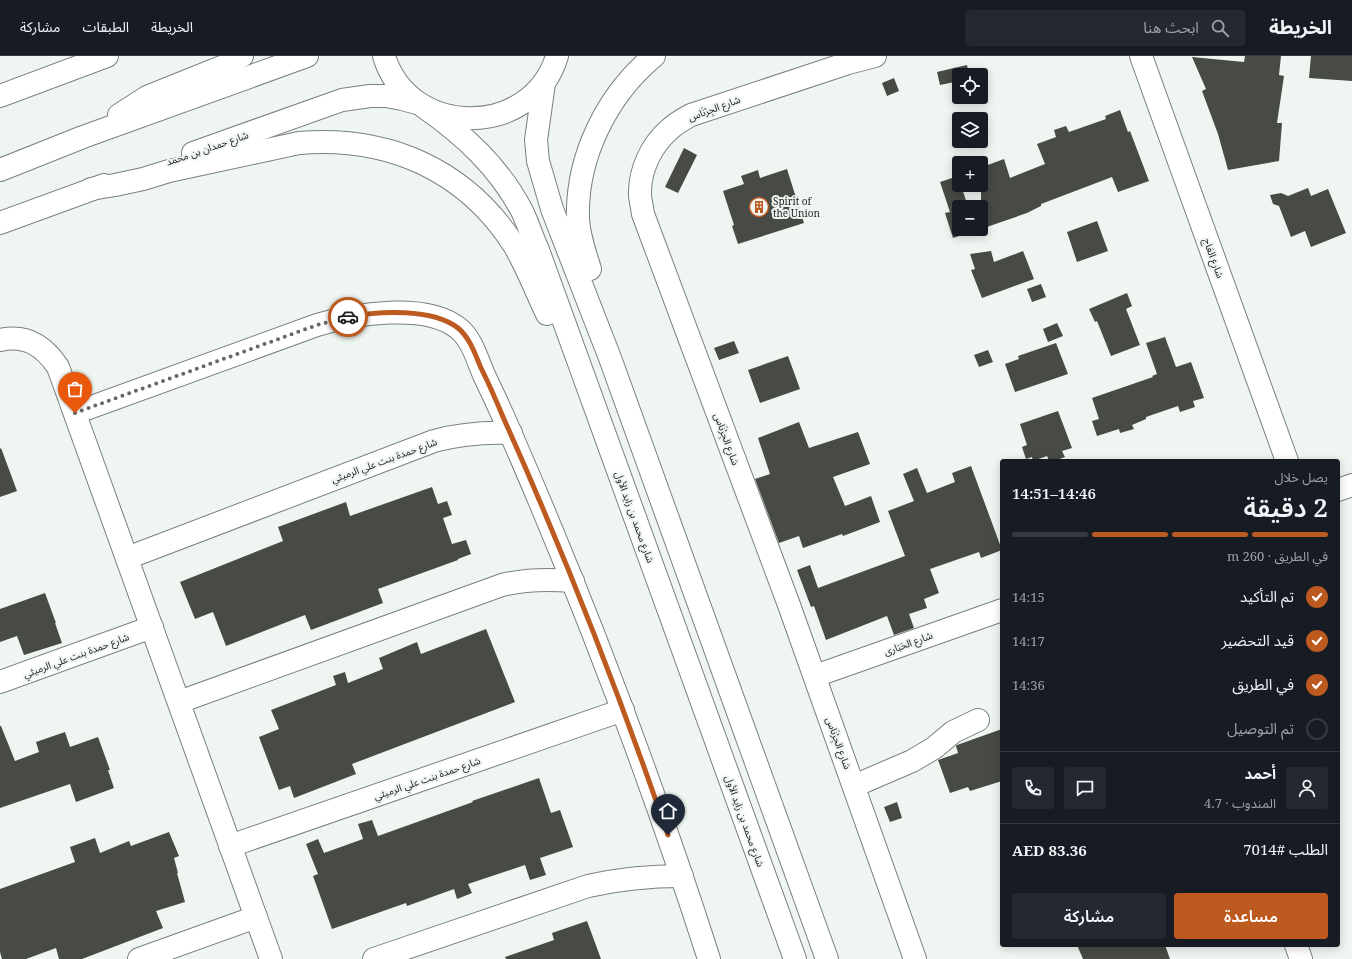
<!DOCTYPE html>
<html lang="ar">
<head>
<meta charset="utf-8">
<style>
	:root { --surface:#171b24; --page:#242831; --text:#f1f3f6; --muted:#9ea1a6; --line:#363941; --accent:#bc5a1f }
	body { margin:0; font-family:"Noto Serif","Noto Sans Arabic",serif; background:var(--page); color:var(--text); direction:rtl; height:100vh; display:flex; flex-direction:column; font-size:15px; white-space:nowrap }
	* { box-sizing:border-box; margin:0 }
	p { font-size:13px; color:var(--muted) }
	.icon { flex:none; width:22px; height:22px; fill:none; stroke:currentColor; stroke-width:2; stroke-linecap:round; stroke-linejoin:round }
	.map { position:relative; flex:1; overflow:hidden; direction:ltr }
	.details { position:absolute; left:1000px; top:403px; width:340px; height:488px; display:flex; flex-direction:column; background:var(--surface); border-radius:4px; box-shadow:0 2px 10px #0003; direction:rtl }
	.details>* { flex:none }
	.controls { position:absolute; left:952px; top:12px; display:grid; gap:8px }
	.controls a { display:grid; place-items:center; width:36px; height:36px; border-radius:4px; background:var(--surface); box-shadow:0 2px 10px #0003; font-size:20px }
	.pin { position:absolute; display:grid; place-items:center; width:34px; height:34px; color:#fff; margin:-41px -17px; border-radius:50% 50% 50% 0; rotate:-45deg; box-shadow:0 0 4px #0007 }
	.pin .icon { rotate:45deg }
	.courier { position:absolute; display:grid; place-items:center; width:40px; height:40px; margin:-20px; border:3px solid #bc5a1f; border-radius:50%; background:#fff; color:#222; box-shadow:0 1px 5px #0007 }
	.summary em { font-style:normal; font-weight:600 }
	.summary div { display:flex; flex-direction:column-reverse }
	.summary { display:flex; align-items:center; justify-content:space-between; height:68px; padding:0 12px }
	h1 { font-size:26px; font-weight:600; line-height:30px }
	.bar { display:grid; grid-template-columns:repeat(4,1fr); gap:6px 4px; align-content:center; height:48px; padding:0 12px }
	.bar i { height:5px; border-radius:3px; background:var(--line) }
	.bar .current { background:var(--accent) }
	.bar p { grid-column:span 4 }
	.line { display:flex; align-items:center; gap:10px; padding:0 12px; border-top:1px solid var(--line) }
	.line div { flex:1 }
	.round { display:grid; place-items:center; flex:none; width:42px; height:42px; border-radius:4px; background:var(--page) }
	ol { padding:0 12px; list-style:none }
	li { display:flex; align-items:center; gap:12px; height:44px }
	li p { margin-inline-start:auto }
	li .icon { padding:4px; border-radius:50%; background:var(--accent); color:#fff; stroke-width:4 }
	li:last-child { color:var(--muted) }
	li i { width:22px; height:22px; border:2px solid var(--line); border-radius:50% }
	.cta { display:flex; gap:8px; margin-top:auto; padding:8px 12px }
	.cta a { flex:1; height:46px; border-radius:4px; background:var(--accent); color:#fff; font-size:16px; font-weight:600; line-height:46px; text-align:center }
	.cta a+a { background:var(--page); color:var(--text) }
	header { display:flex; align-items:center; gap:24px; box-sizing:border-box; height:56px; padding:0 20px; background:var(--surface); border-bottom:1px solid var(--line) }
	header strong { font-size:19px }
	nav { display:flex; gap:22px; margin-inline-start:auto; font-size:14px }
	.search { width:280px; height:36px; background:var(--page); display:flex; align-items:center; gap:10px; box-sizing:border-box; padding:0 14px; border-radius:4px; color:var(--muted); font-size:15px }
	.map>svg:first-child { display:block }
	.building { fill:#474a45 }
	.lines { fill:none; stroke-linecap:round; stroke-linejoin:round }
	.minor-casing { stroke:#7a817c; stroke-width:24 }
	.major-casing { stroke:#7a817c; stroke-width:24 }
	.minor { stroke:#fff; stroke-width:22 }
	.major { stroke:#fff; stroke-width:22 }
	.done { stroke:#666a67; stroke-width:4; stroke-dasharray:0 7.2 }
	.route { stroke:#bc5a1f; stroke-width:5 }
	.labels { text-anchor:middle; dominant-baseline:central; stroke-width:4; stroke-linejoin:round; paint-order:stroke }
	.street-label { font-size:10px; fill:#1c1e1d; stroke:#eff6f1 }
	.poi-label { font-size:10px; fill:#1c1e1d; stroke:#eff6f1; text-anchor:start }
</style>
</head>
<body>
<header>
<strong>الخريطة</strong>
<div class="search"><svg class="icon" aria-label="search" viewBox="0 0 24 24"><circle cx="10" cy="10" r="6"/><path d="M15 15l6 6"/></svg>ابحث هنا</div>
<nav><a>الخريطة</a><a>الطبقات</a><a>مشاركة</a></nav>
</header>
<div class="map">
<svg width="1352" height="903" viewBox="0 0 1352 903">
	<rect width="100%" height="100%" fill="#eff6f1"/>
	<g class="building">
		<polygon points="1245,0 1281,0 1279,19 1284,20 1277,67 1282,67 1279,105 1228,114 1218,78 1202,35 1206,33 1192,1 1244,6"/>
		<polygon points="1311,0 1352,0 1352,25 1309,22"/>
		<polygon points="967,9 969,19 959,19 959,25 940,29 937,16"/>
		<polygon points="894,22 899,35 887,40 882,27"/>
		<polygon points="1120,54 1128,76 1130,75 1149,125 1118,136 1112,121 1041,148 1041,150 1027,157 981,173 981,116 986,115 985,110 1004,103 1010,122 1045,108 1037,88 1056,81 1054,74 1066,70 1069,76 1106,63 1105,60"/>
		<polygon points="684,92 697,99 678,137 665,131"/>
		<polygon points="787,113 804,167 738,188 732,170 734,169 723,135 744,128 741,120 758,114 760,122"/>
		<polygon points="958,120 959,129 961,129 968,151 959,151 959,173 974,173 975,175 953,182 945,157 950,156 940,126"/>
		<polygon points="1308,132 1311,140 1328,133 1346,177 1311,191 1305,175 1291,181 1279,150 1273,148 1270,139 1281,137 1288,140"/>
		<polygon points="1097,165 1108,195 1077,206 1067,176"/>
		<polygon points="991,195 994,206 1023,195 1034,223 982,242 971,214 975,213 970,198"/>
		<polygon points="1041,228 1046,241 1032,246 1027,233"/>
		<polygon points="1127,237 1132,250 1126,253 1140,289 1111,300 1097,265 1095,266 1089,253"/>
		<polygon points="1057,267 1063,280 1048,286 1043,273"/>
		<polygon points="1165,281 1176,311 1191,306 1204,342 1193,345 1195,351 1180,356 1178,350 1146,361 1146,363 1132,369 1134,373 1120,377 1119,373 1097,380 1092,365 1099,363 1092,342 1153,321 1152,320 1157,318 1146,287"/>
		<polygon points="734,285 739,297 719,304 714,292"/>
		<polygon points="1056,287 1068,318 1015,336 1005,308 1019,303 1018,300"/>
		<polygon points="988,294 993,306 979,311 974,299"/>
		<polygon points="788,300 800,333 760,347 748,314"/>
		<polygon points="1058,355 1072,392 1062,395 1065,401 1054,405 1049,405 1047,400 1033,405 1032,401 1026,403 1022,391 1027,389 1020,368"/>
		<polygon points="799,366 809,392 858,376 870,408 833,421 845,450 871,440 880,466 843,480 842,478 803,492 799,480 779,487 755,423 770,418 758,382"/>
		<polygon points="1,392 17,435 0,441 0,393"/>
		<polygon points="971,410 1002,494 981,502 979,496 930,513 939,537 924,543 927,552 909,558 914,572 894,579 887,560 826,584 814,550 811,551 797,514 810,509 818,532 905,500 888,455 914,445 903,418 917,412 927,437 955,426 952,417"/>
		<polygon points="432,431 438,448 447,445 452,459 443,462 452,488 466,484 471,498 458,503 458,504 378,533 383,547 311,574 305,559 226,590 213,556 195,563 180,526 283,485 278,471 346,446 350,460"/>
		<polygon points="45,537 56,567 55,567 62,587 24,599 17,580 0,586 0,553"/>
		<polygon points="486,573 515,646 352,708 356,718 294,742 290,730 279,734 259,681 279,673 271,654 336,629 333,620 345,616 348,627 383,613 379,602 417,586 421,598"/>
		<polygon points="0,670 1,670 15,705 39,696 36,686 65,676 70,691 98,681 110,714 108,714 114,732 76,746 70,728 0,752"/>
		<polygon points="1002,673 1002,725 970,735 968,731 950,737 938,704 958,697 956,690 957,689"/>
		<polygon points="539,722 551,757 560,754 573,791 540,802 546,819 530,824 525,809 468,828 472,837 457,843 454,833 407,850 406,847 332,873 313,820 318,818 306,788 318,783 324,797 363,783 358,768 372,764 378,780 473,746 472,745"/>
		<polygon points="897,746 902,762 890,766 884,751"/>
		<polygon points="169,776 179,800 174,802 178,817 177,817 185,846 156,855 163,872 82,903 59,903 56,892 26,903 2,903 0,896 0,833 75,806 70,791 95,782 100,797 129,785 131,790"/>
		<polygon points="587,865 601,903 506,903 505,901 554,884 552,877"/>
		<polygon points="1077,889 1165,889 1170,903 1083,903"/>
	</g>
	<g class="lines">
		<defs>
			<g id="minor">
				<path d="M875,0L848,7L691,59C684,63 676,67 670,73C651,89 639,115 640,140C641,146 642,152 643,158L789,549L915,903"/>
				<polyline points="1141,0 1287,405"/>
				<polyline points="0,40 107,0"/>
				<path d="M0,284C26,278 44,290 58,311L271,903"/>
				<path d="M75,357L317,269C354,258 425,246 458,272C472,283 477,303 484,319C494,340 504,361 513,383C587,553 652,726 709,903"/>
				<polyline points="1338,434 1352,429"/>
				<path d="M127,502L434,385C460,378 484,376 511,377"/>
				<polyline points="815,620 1002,554"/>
				<polyline points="0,626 152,571"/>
				<path d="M179,646L502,529C526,523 548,523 573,525"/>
				<polyline points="854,730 912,705 934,692 953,676 978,664"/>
				<polyline points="230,790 623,654"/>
				<polyline points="1296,889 1301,903"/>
				<polyline points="139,903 256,861"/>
				<path d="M374,903L588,830C619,823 650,820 682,820"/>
			</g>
			<g id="major">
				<path d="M384,0C409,83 532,83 557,0"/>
				<polyline points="544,27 536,84 538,105 552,153 610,302 827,903"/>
				<path d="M424,51C464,79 499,111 522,155C528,167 532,181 538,194L795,903"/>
				<polyline points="119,59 147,41 224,10 242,0"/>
				<polyline points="193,97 342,44 370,40 386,40 402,43 417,47"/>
				<polyline points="0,114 83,81 307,0"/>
				<path d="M91,133L115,129L143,123L169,115L299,87C388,80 465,113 514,189C527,211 536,235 547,258"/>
				<polyline points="0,167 104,129"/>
				<path d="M590,213C585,197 579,181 578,163C576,101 607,39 654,0"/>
			</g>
		</defs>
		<use href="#minor" class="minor-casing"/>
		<use href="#major" class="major-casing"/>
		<use href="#minor" class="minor"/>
		<use href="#major" class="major"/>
	</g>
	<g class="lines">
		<polyline class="done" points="75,357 317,269 348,261"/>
		<path class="route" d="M348,261C379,255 432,252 458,272C470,282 475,298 481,312C489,328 496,344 503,361C564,497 619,637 668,779"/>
	</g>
	<defs>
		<symbol id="building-ring" viewBox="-11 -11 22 22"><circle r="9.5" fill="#eff6f1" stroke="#bc5a1f" stroke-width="1.5"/><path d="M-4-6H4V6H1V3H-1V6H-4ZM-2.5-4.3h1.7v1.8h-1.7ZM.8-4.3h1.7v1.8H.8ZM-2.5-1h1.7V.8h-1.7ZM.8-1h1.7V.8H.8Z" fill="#bc5a1f"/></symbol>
	</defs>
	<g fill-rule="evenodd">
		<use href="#building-ring" x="748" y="140" width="22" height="22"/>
	</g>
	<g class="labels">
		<g class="street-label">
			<text transform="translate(714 52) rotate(-20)">شارع الجِرْنَاس</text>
			<text transform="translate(207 92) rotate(-19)">شارع حمدان بن محمد</text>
			<text transform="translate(1214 202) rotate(70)">شارع العَاج</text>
			<text transform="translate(727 383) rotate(70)">شارع الجِرْنَاس</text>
			<text transform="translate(384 404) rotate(-20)">شارع حمدة بنت علي الرميثي</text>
			<text transform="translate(635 461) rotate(70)">شارع محمد بن زايد الأول</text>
			<text transform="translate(908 587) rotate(-20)">شارع الحَبَارى</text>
			<text transform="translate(76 599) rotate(-20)">شارع حمدة بنت علي الرميثي</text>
			<text transform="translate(839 687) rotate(70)">شارع الجِرْنَاس</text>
			<text transform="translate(427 722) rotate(-19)">شارع حمدة بنت علي الرميثي</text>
			<text transform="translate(745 765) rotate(70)">شارع محمد بن زايد الأول</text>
		</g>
		<g class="poi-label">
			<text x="773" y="145">Spirit of<tspan x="773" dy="12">the Union</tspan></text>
		</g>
	</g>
</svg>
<div class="controls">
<a><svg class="icon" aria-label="locate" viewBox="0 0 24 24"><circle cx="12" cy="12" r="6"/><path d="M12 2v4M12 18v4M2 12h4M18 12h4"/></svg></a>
<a><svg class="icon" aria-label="layers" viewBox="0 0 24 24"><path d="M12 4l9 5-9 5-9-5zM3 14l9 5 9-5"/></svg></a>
<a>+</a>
<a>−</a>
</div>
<div class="pin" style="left:75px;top:357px;background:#ea580c"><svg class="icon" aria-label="bag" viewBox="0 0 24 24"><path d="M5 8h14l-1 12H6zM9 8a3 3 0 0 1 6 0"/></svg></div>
<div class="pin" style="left:668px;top:779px;background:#1f2937"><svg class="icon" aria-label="home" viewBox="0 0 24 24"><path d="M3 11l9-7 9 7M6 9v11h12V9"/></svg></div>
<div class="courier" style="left:348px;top:261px"><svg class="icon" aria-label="car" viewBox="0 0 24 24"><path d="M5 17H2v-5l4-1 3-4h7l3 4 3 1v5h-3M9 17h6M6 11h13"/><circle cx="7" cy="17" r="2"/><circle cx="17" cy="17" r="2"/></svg></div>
<section class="details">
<div class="summary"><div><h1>2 دقيقة</h1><p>يصل خلال</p></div><em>14:46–14:51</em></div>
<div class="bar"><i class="current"></i><i class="current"></i><i class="current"></i><i></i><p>في الطريق · 260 m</p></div>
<ol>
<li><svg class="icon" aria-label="check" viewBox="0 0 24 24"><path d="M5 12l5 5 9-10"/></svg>تم التأكيد<p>14:15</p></li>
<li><svg class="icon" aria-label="check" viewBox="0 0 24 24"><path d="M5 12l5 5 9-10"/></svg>قيد التحضير<p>14:17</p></li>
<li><svg class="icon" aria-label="check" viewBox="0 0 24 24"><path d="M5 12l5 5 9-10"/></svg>في الطريق<p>14:36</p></li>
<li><i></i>تم التوصيل</li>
</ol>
<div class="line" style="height:72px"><a class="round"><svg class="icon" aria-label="person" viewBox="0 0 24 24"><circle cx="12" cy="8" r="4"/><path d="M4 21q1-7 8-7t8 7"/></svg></a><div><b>أحمد</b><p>المندوب · 4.7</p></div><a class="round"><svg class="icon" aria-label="chat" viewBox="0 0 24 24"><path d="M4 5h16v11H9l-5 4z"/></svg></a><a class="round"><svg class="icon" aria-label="phone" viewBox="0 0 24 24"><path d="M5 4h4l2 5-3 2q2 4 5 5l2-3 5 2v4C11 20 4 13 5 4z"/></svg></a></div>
<div class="line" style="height:52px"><div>الطلب #7014</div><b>AED 83.36</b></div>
<div class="cta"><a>مساعدة</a><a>مشاركة</a></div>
</section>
</div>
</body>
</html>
